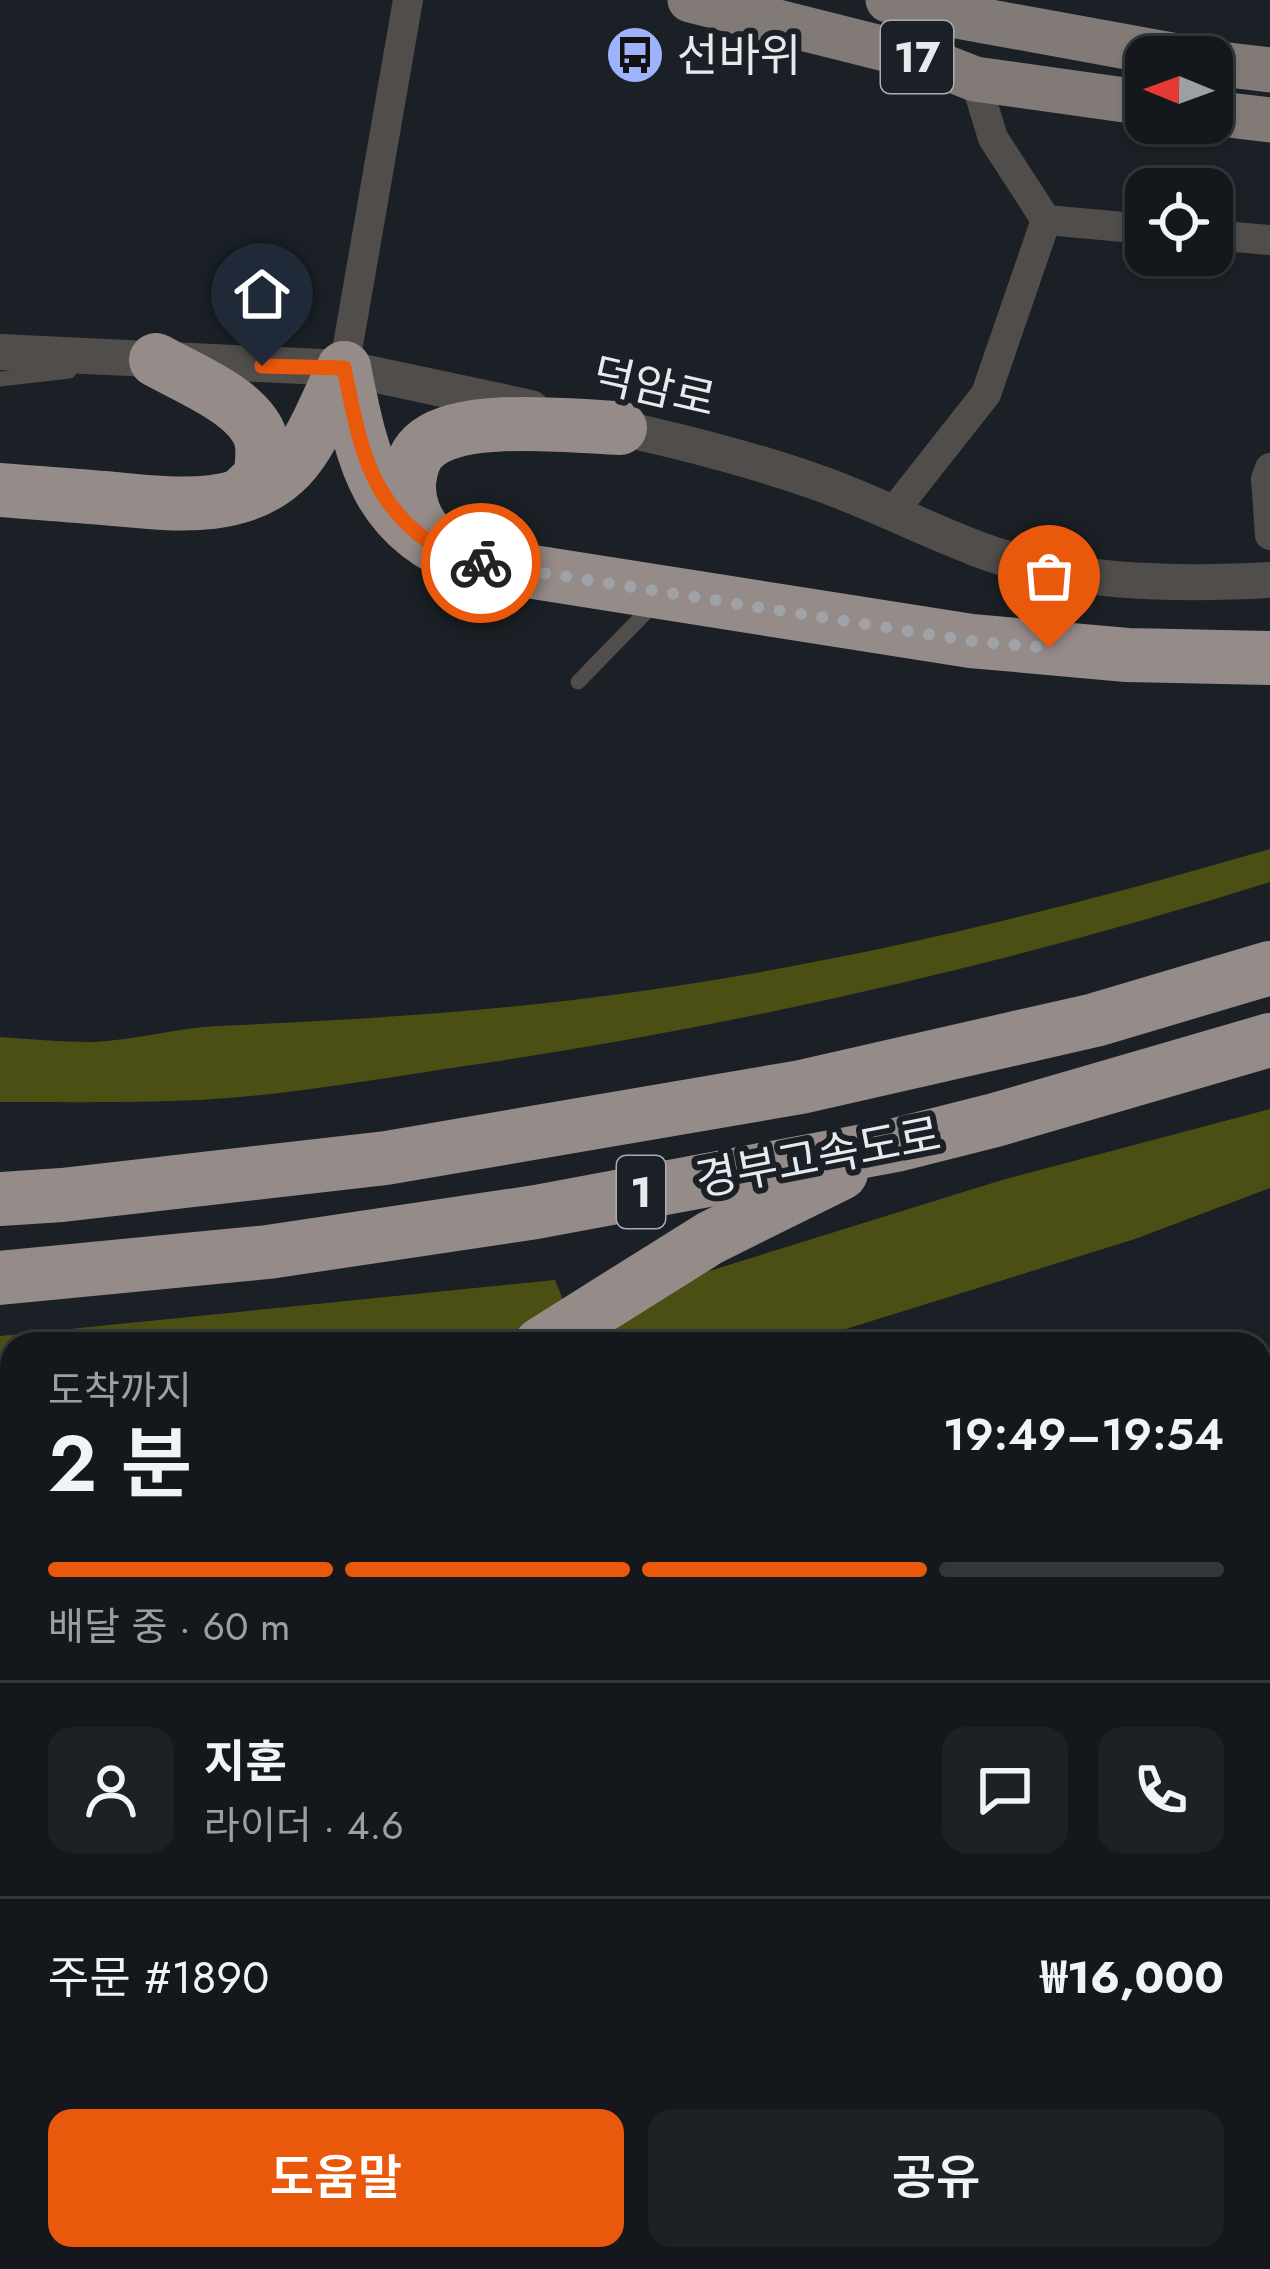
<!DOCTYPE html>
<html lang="ko">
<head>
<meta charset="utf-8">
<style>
	:root { --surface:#14181c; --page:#1d2125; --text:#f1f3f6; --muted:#9da0a3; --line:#33373b; --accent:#ea580c }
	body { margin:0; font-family:Jost,"Noto Sans KR",sans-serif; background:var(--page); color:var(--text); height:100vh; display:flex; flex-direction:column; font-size:45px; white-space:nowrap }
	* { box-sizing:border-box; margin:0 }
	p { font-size:39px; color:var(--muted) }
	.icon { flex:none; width:66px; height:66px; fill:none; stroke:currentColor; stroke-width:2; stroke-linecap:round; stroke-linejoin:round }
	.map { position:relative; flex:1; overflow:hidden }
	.details { position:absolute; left:0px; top:1332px; width:1272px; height:939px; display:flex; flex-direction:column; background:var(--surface); border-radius:36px 36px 0 0; box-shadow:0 3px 9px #0004,0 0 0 3px var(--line) }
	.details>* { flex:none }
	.needle { width:78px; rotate:271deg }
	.buttons { position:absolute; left:1125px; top:36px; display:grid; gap:24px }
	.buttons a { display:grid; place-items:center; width:108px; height:108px; border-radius:24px; background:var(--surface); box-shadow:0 3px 9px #0004,0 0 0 3px var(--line); font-size:60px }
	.pin { position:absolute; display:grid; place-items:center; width:102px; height:102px; color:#fff; margin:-123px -51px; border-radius:50% 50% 50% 0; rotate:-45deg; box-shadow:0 0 12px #0007 }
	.pin .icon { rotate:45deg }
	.courier { position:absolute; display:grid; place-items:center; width:120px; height:120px; margin:-60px; border:9px solid #ea580c; border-radius:50%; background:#fff; color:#222; box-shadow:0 3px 15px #0007 }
	.overview em { font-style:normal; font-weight:600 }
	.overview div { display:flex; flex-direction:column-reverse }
	.overview { display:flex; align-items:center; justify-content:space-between; height:204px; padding:0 48px }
	h1 { font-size:78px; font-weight:600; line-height:90px }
	.bar { display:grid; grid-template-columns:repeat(4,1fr); gap:18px 12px; align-content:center; height:144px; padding:0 48px }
	.bar i { height:15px; border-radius:9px; background:var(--line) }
	.bar .selected { background:var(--accent) }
	.bar p { grid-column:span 4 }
	.line { display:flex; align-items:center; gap:30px; padding:0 48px; border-top:3px solid var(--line) }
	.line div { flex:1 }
	.round { display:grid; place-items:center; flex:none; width:126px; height:126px; border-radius:24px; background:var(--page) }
	.button { display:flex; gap:24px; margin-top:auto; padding:24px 48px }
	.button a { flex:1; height:138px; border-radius:24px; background:var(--accent); color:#fff; font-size:48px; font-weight:600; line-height:138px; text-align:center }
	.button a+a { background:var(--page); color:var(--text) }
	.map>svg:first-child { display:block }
	.green { fill:#474a25 }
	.forest { fill:#4c4f13 }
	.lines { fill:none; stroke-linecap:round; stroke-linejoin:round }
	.path { stroke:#787c81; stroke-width:6; stroke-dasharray:9 6; stroke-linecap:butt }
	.service { stroke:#504d4b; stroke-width:15 }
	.minor { stroke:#504d4b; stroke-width:30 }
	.tertiary { stroke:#504d4b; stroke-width:36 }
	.primary { stroke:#817a77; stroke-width:45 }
	.trunk { stroke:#8b8280; stroke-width:48 }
	.motorway { stroke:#958b88; stroke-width:54 }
	.rail-casing { stroke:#82868b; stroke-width:14 }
	.rail { stroke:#1a2025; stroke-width:9; stroke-dasharray:27; stroke-linecap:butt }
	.done { stroke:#9fa3a7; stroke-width:12; stroke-dasharray:0 21.6 }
	.route { stroke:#ea580c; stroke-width:15 }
	.labels { text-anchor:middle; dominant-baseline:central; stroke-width:12; stroke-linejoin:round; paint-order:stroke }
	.shield { fill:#1a2025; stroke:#a9adb1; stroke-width:3 }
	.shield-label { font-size:42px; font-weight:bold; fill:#e6e9ed }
	.poi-label { font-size:45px; fill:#e6e9ed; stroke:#1a2025; text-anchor:start }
	.street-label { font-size:45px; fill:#e6e9ed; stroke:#1a2025 }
</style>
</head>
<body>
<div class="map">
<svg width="1270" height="2269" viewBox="0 0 1270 2269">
	<rect width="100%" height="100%" fill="#1a2025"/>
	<polygon class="green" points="0,1920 12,1921 12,2259 1037,2259 1036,2269 0,2269"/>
	<g class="forest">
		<path d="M1270,849V882C1009,964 742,1025 472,1065C382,1078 291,1095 200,1100C134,1103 67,1102 0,1102V1037C30,1039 61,1042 91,1042C133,1041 174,1028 217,1026C358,1020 502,1011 642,991C855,961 1064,909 1270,849Z"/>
		<polygon points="1270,1109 1270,1188 1135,1239 820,1337 805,1344 583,1344 706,1272 1002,1180"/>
		<polygon points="555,1280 564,1302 504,1344 12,1344 12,1436 0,1436 0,1336"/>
	</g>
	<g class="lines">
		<g class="path">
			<polyline points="0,1997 12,1997"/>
			<polyline points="977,2259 979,2269"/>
			<polyline points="390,2269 400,2259"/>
		</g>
		<g class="service">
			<polyline points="0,379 69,371"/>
			<polyline points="578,682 655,603"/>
		</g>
		<g class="minor">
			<polyline points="1046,220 1146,229"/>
			<polyline points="1212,235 1270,240"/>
			<polyline points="344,368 408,0"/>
			<polyline points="1270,468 1266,479 1270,535"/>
			<polyline points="893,512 986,394 1046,220 993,138 975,79"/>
		</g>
		<g class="tertiary">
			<polyline points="0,352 344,368 531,408"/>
			<path d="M597,423C672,439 746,457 819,483C896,510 968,554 1050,570C1121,584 1198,584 1270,580"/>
		</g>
		<g class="primary">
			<polyline points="690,0 921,58 975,79 1146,103"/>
			<polyline points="888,0 930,11 1182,57"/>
			<polyline points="1212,63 1270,70"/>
			<polyline points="1212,113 1270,120"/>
		</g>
		<g class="trunk">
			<polyline points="1260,2229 1270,2219"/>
			<polyline points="1220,2269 1230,2259"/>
		</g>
		<g class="motorway">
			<path d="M156,360C188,378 250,402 261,439C264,452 262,465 260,477L240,496"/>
			<path d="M344,368C362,456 374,528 470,562L971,641L1127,655L1270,658"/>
			<path d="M0,490C34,493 69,495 103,498C165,503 241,517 290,466C315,439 327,400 344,368"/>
			<path d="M427,534C415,521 408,501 409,483C411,467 414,453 428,443C466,414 572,426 620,428"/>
			<polyline points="0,1199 62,1195 386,1158 801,1087 1095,1020 1270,968"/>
			<polyline points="0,1278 268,1252 536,1212 896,1145 995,1120 1270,1040"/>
			<polyline points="541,1344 710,1238 841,1173"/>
		</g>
		<defs>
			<g id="rail">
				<polyline points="0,1577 12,1578"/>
				<polyline points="0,1614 12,1615"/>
				<polyline points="1260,1687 1270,1688"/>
				<polyline points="1260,1722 1270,1722"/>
			</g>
		</defs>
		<use href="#rail" class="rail-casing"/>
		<use href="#rail" class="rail"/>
	</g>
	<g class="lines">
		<polyline class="done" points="481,563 971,641 1049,648"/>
		<path class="route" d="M262,366L344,368C359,438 366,498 429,542C446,553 462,561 481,563"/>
	</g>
	<defs>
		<symbol id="bus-disc" viewBox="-11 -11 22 22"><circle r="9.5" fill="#9fb3fd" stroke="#1a2025"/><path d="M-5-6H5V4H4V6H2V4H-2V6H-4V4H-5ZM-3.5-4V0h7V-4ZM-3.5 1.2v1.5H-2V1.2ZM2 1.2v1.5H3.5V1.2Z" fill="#111"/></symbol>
	</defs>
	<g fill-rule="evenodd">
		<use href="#bus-disc" x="602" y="22" width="66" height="66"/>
	</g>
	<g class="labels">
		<g class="shield">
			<rect x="881" y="21" width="72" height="72" rx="9"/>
			<rect x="617" y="1156" width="48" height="72" rx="9"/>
		</g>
		<g class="shield-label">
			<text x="917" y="57">17</text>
			<text x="641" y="1192">1</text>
		</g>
		<g class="poi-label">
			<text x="677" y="55">선바위</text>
		</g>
		<g class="street-label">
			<text transform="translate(654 387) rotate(13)">덕암로</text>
			<text transform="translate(818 1157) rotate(-11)">경부고속도로</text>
		</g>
	</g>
</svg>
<div class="buttons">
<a><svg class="needle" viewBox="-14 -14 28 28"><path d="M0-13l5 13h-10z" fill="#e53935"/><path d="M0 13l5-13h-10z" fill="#9da0a3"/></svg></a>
<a><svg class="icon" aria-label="locate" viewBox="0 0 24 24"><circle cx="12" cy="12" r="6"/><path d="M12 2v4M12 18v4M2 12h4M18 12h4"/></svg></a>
</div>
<div class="pin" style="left:1049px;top:648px;background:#ea580c"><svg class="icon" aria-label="bag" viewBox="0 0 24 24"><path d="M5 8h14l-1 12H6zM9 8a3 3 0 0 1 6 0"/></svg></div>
<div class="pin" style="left:262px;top:366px;background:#1f2937"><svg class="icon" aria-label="home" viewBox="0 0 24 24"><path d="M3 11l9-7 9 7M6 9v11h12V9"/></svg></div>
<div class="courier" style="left:481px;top:563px"><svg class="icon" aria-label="bike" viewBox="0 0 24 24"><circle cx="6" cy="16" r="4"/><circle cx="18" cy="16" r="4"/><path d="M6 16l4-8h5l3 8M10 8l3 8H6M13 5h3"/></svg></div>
<section class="details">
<div class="overview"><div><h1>2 분</h1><p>도착까지</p></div><em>19:49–19:54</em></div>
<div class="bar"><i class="selected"></i><i class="selected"></i><i class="selected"></i><i></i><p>배달 중 · 60 m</p></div>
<div class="line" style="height:216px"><a class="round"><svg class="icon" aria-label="person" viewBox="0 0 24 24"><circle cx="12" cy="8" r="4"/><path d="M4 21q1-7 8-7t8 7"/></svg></a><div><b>지훈</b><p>라이더 · 4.6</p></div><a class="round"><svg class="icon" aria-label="chat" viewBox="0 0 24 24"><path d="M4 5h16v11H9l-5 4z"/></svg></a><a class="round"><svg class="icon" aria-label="phone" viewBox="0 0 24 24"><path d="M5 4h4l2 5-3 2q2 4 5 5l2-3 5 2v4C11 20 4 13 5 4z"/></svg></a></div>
<div class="line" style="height:156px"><div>주문 #1890</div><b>₩16,000</b></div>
<div class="button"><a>도움말</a><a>공유</a></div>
</section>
</div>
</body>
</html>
